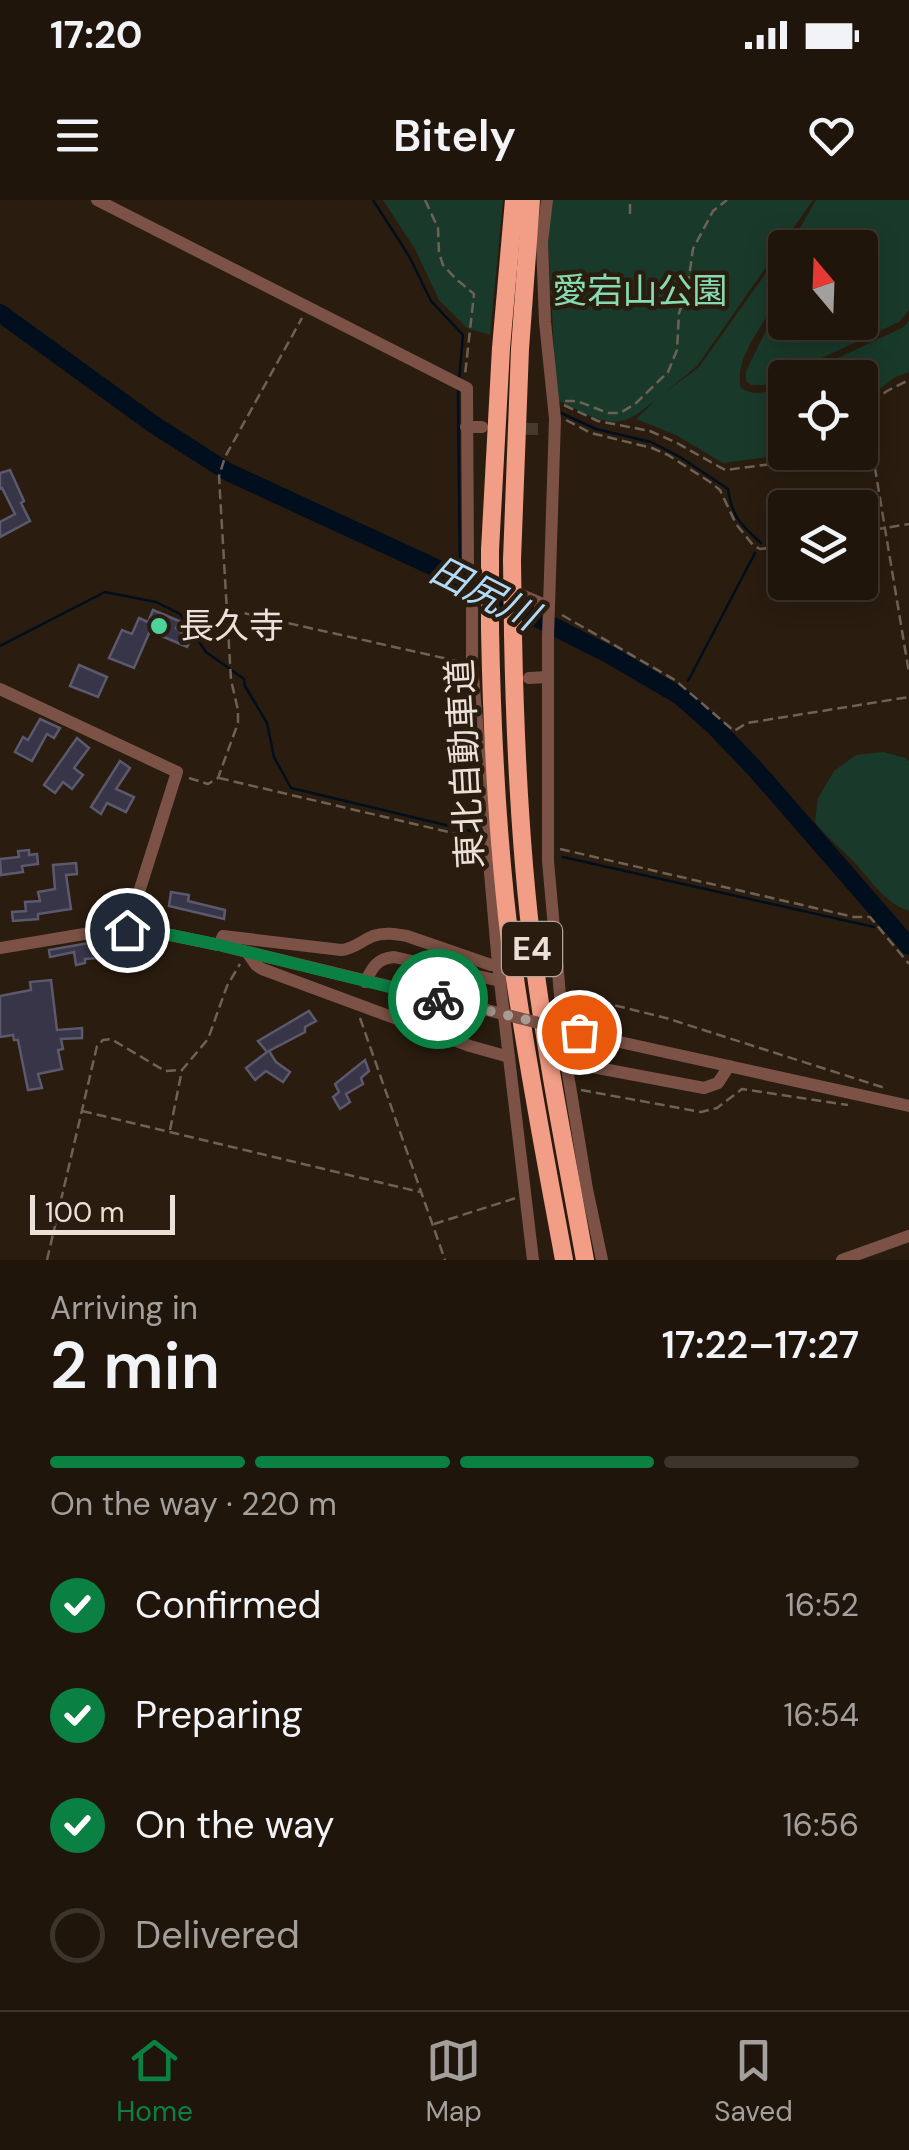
<!DOCTYPE html>
<html lang="en">
<head>
<meta charset="utf-8">
<style>
	:root { --surface:#20150b; --page:#2d2219; --text:#f1f3f6; --muted:#a29f9d; --line:#3d342c; --accent:#0b8043 }
	body { margin:0; font-family:"DM Sans","Noto Sans JP",sans-serif; background:var(--page); color:var(--text); height:100vh; display:flex; flex-direction:column; font-size:38px; white-space:nowrap }
	* { box-sizing:border-box; margin:0 }
	p { font-size:32px; color:var(--muted) }
	.icon { flex:none; width:55px; height:55px; fill:none; stroke:currentColor; stroke-width:2; stroke-linecap:round; stroke-linejoin:round }
	.map { position:relative; height:1060px; overflow:hidden }
	.side { display:flex; flex-direction:column; background:var(--surface); flex:1 }
	.side>* { flex:none }
	.needle { width:65px; rotate:341deg }
	.controls { position:absolute; left:768px; top:30px; display:grid; gap:20px }
	.controls a { display:grid; place-items:center; width:110px; height:110px; border-radius:10px; background:var(--surface); box-shadow:0 5px 25px #0003,0 0 0 2px var(--line); font-size:50px }
	.scale { position:absolute; left:30px; bottom:25px; width:145px; box-sizing:border-box; padding-left:10px; border:5px solid #ebe1d9; border-top:0; font-size:28px; line-height:35px; white-space:nowrap; color:#ebe1d9; -webkit-text-stroke:8px #2a1c0f; paint-order:stroke }
	.pin { position:absolute; display:grid; place-items:center; width:85px; height:85px; color:#fff; margin:-42px; border:5px solid #fff; border-radius:50%; box-shadow:0 2px 10px #0007 }
	.courier { position:absolute; display:grid; place-items:center; width:100px; height:100px; margin:-50px; border:8px solid #0b8043; border-radius:50%; background:#fff; color:#222; box-shadow:0 2px 12px #0007 }
	.summary em { font-style:normal; font-weight:600 }
	.summary div { display:flex; flex-direction:column-reverse }
	.summary { display:flex; align-items:center; justify-content:space-between; height:170px; padding:0 50px }
	h1 { font-size:65px; font-weight:600; line-height:75px }
	.bar { display:grid; grid-template-columns:repeat(4,1fr); gap:15px 10px; align-content:center; height:120px; padding:0 50px }
	.bar i { height:12px; border-radius:8px; background:var(--line) }
	.bar .current { background:var(--accent) }
	.bar p { grid-column:span 4 }
	ol { padding:0 50px; list-style:none }
	li { display:flex; align-items:center; gap:30px; height:110px }
	li p { margin-inline-start:auto }
	li .icon { padding:10px; border-radius:50%; background:var(--accent); color:#fff; stroke-width:4 }
	li:last-child { color:var(--muted) }
	li i { width:55px; height:55px; border:5px solid var(--line); border-radius:50% }
	.status { display:flex; justify-content:space-between; align-items:center; height:70px; padding:0 50px; background:var(--surface); direction:ltr }
	.status svg { height:28px; fill:currentColor }
	header { display:flex; justify-content:space-between; align-items:center; height:130px; padding:0 50px; background:var(--surface); font-size:45px; font-weight:600 }
	.menu { display:flex; justify-content:space-around; align-items:center; height:140px; border-top:2px solid var(--line); background:var(--surface); font-size:28px; color:var(--muted) }
	.menu a { display:grid; justify-items:center; gap:5px }
	.menu .current { color:var(--accent) }
	.map>svg:first-child { display:block }
	.green { fill:#193a2a }
	.lines { fill:none; stroke-linecap:round; stroke-linejoin:round }
	.stream { stroke:#000e1d; stroke-width:2.5 }
	.river { stroke:#000e1d; stroke-width:18 }
	.building { fill:#373547; stroke:#5b596d; stroke-width:2.5 }
	.minor-tunnel { stroke:#473a2d; stroke-width:12; stroke-dasharray:12 6; stroke-linecap:butt }
	.path { stroke:#6e6156; stroke-width:2.5; stroke-dasharray:10 5; stroke-linecap:butt }
	.minor { stroke:#7c5246; stroke-width:12 }
	.highway { stroke:#f29d85; stroke-width:18 }
	.minor-bridge { stroke:#7c5246; stroke-width:12 }
	.highway-bridge { stroke:#f29d85; stroke-width:18 }
	.done { stroke:#a79c92; stroke-width:10; stroke-dasharray:0 18 }
	.route { stroke:#0b8043; stroke-width:12 }
	.poi-dot { fill:#4cd49b; stroke:#2a1c0f; stroke-width:4 }
	.labels { text-anchor:middle; dominant-baseline:central; stroke-width:9; stroke-linejoin:round; paint-order:stroke }
	.shield { fill:#2a1c0f; stroke:#b1a69c; stroke-width:2.5 }
	.shield-label { font-size:32px; font-weight:bold; fill:#ebe1d9 }
	.park-label { font-size:35px; fill:#86dcb0; stroke:#2a1c0f }
	.poi-label { font-size:35px; fill:#ebe1d9; stroke:#2a1c0f; text-anchor:start }
	.street-label { font-size:35px; fill:#ebe1d9; stroke:#2a1c0f }
	.water-label { font-size:38px; font-style:italic; fill:#afdafa; stroke:#2a1c0f }
</style>
</head>
<body>
<div class="status"><b>17:20</b><svg viewBox="0 0 49 12"><path d="M0 12V9h3v3zM5 12V6h3v6zM10 12V3h3v9zM15 12V0h3v12zM26 1h20v11H26zM47 4h2v5h-2z"/></svg></div>
<header><svg class="icon" aria-label="menu" viewBox="0 0 24 24"><path d="M4 6h16M4 12h16M4 18h16"/></svg>Bitely<svg class="icon" aria-label="heart" viewBox="0 0 24 24"><path d="M12 20l-8-8c-3-5 5-10 8-4 3-6 11-1 8 4z"/></svg></header>
<div class="map">
<svg width="909" height="1060" viewBox="0 0 909 1060">
	<rect width="100%" height="100%" fill="#2a1c0f"/>
	<g class="green">
		<polygon points="383,0 503,0 490,135 467,128 439,100 415,49"/>
		<path d="M551,0H813L697,166L663,194L699,167L766,73L777,68L783,75C780,115 731,150 741,188C758,198 769,191 785,183V252L796,253L723,263L676,235L636,219L656,200C647,206 638,215 628,219C605,229 578,209 557,200L548,43Z"/>
		<polygon points="816,0 909,0 909,110 899,122 764,185 751,185 746,181 746,171 785,92 785,122 860,122 860,48 789,47"/>
		<polygon points="909,120 909,172 894,178 860,204 860,178 797,177 904,127"/>
		<path d="M883,552L906,558L909,561V711C882,702 869,676 849,657C837,645 826,636 815,622L818,598L834,571L856,555Z"/>
	</g>
	<g class="lines">
		<g class="stream">
			<polyline points="373,0 409,56 431,101 463,135 459,180"/>
			<polyline points="458,191 460,379"/>
			<path d="M561,213L596,229L651,242L680,257L728,289C732,317 741,325 761,343"/>
			<polyline points="0,446 105,392 156,402 180,414 206,452 244,479 245,486 267,523 274,557 291,588 475,632"/>
			<polyline points="688,481 755,353"/>
			<polyline points="680,496 681,494"/>
			<polyline points="563,657 874,727"/>
			<polyline points="880,722 884,718"/>
		</g>
		<polyline class="river" points="0,113 153,224 228,272 460,379 610,455 680,496 715,527 756,570 909,746"/>
	</g>
	<g class="building">
		<polygon points="10,270 24,301 21,303 30,321 0,337 0,322 15,314 2,288 0,289 0,273"/>
		<polygon points="153,410 179,421 176,428 191,440 187,447 150,431 134,468 109,458 122,430 132,434 139,418 148,422"/>
		<polygon points="79,465 107,477 98,497 70,486"/>
		<polygon points="40,519 60,528 54,538 47,534 32,561 15,552 23,537 28,540"/>
		<polygon points="77,538 89,548 74,568 83,575 72,589 63,582 55,593 44,585"/>
		<polygon points="120,561 130,568 116,589 134,597 126,612 107,603 101,614 91,607"/>
		<polygon points="29,650 29,655 37,654 38,664 22,666 23,672 1,675 0,659 19,657 18,651"/>
		<polygon points="76,663 77,674 66,675 71,709 38,714 38,719 13,721 12,712 26,711 25,702 40,701 38,692 55,689 53,665"/>
		<polygon points="171,692 189,695 188,701 225,710 224,719 169,706"/>
		<polygon points="95,742 97,758 85,759 85,763 76,765 74,752 50,757 49,750"/>
		<polygon points="51,780 57,830 82,828 82,838 61,839 63,849 58,850 62,869 38,874 42,888 28,890 18,840 14,840 13,835 0,837 0,796 31,790 30,782"/>
		<polygon points="309,811 316,821 305,827 305,832 269,851 276,862 290,872 283,882 266,871 255,880 246,868 267,852 258,841"/>
		<polygon points="365,860 369,871 361,878 363,884 346,894 350,902 340,909 333,897 339,892 335,884"/>
	</g>
	<g class="lines">
		<polyline class="minor-tunnel" points="490,228 539,229"/>
		<g class="path">
			<polyline points="425,0 438,28 439,53 443,65 456,79 474,94 465,175"/>
			<polyline points="630,14 630,0"/>
			<polyline points="565,201 577,201 608,213 620,213 635,204 668,172 677,150 679,113 687,91 693,49 713,11 727,0"/>
			<polyline points="564,205 598,221 650,231 677,243 725,270 788,262 809,252"/>
			<polyline points="865,208 909,473"/>
			<polyline points="860,212 887,191 909,180"/>
			<polyline points="566,220 591,233 652,248 668,255 710,282 720,290 736,324 753,345 760,349 785,346"/>
			<polyline points="860,332 909,324"/>
			<polyline points="230,410 461,462"/>
			<polyline points="562,415 675,480 734,531 747,523 909,497"/>
			<polyline points="189,578 208,584 218,578 238,523 238,510 231,480 219,276 225,257 302,118"/>
			<polyline points="219,578 474,638"/>
			<polyline points="560,649 854,717 870,717 909,764"/>
			<polyline points="571,797 589,799 666,818 885,888"/>
			<polyline points="360,818 445,1060"/>
			<polyline points="581,890 701,912 717,908 742,889 848,905"/>
			<polyline points="82,911 420,992"/>
			<polyline points="170,930 182,870"/>
			<polyline points="434,1024 516,998"/>
			<polyline points="47,1060 97,846 103,840 111,839 165,871 182,870 208,839 227,786 240,764"/>
		</g>
		<g class="minor">
			<polyline points="97,0 467,188 468,366 474,375 548,406"/>
			<polyline points="547,0 542,42 545,122 555,219 548,437 548,661 566,862 587,989 602,1060"/>
			<polyline points="466,227 482,227"/>
			<polyline points="472,409 472,465 498,765 533,1060"/>
			<polyline points="529,478 548,477"/>
			<polyline points="0,489 177,572 127,730"/>
			<path d="M219,745L223,736L341,750C354,749 361,741 373,736C384,732 396,734 407,736L491,765H498"/>
			<polyline points="0,748 102,731 156,732 219,745 487,810"/>
			<polyline points="247,752 256,765 262,769 470,846 509,857"/>
			<path d="M365,782C373,767 376,759 394,757L500,781"/>
			<polyline points="579,833 909,906"/>
			<polyline points="566,862 704,888 718,883 729,866"/>
			<polyline points="842,1060 909,1036"/>
		</g>
		<g class="highway">
			<polyline points="490,350 501,148 514,0"/>
			<polyline points="512,360 520,149 531,0"/>
			<path d="M490,428C492,541 498,653 513,765C527,864 546,962 564,1060"/>
			<path d="M513,434C515,543 520,652 534,760C547,861 567,960 585,1060"/>
		</g>
		<polyline class="minor-bridge" points="487,810 579,833"/>
		<g class="highway-bridge">
			<polyline points="512,360 513,434"/>
			<polyline points="490,428 490,350"/>
		</g>
	</g>
	<g class="lines">
		<polyline class="done" points="438,799 579,832"/>
		<polyline class="route" points="127,730 156,732 219,745 438,799"/>
	</g>
	<circle class="poi-dot" cx="159" cy="426" r="10"/>
	<g class="labels">
		<rect class="shield" x="502" y="722" width="60" height="54" rx="8"/>
		<g class="shield-label">
			<text x="532" y="749">E4</text>
		</g>
		<g class="park-label">
			<text x="640" y="91">愛宕山公園</text>
		</g>
		<g class="poi-label">
			<text x="179" y="426">長久寺</text>
		</g>
		<g class="street-label">
			<text transform="translate(465 564) rotate(-93)">東北自動車道</text>
		</g>
		<g class="water-label">
			<text transform="translate(484 393) rotate(27)">田尻川</text>
		</g>
	</g>
</svg>
<div class="controls">
<a><svg class="needle" viewBox="-14 -14 28 28"><path d="M0-13l5 13h-10z" fill="#e53935"/><path d="M0 13l5-13h-10z" fill="#a29f9d"/></svg></a>
<a><svg class="icon" aria-label="locate" viewBox="0 0 24 24"><circle cx="12" cy="12" r="6"/><path d="M12 2v4M12 18v4M2 12h4M18 12h4"/></svg></a>
<a><svg class="icon" aria-label="layers" viewBox="0 0 24 24"><path d="M12 4l9 5-9 5-9-5zM3 14l9 5 9-5"/></svg></a>
</div>
<div class="scale">100 m</div>
<div class="pin" style="left:579px;top:832px;background:#ea580c"><svg class="icon" aria-label="bag" viewBox="0 0 24 24"><path d="M5 8h14l-1 12H6zM9 8a3 3 0 0 1 6 0"/></svg></div>
<div class="pin" style="left:127px;top:730px;background:#1f2937"><svg class="icon" aria-label="home" viewBox="0 0 24 24"><path d="M3 11l9-7 9 7M6 9v11h12V9"/></svg></div>
<div class="courier" style="left:438px;top:799px"><svg class="icon" aria-label="bike" viewBox="0 0 24 24"><circle cx="6" cy="16" r="4"/><circle cx="18" cy="16" r="4"/><path d="M6 16l4-8h5l3 8M10 8l3 8H6M13 5h3"/></svg></div>
</div>
<section class="side">
<div class="summary"><div><h1>2 min</h1><p>Arriving in</p></div><em>17:22–17:27</em></div>
<div class="bar"><i class="current"></i><i class="current"></i><i class="current"></i><i></i><p>On the way · 220 m</p></div>
<ol>
<li><svg class="icon" aria-label="check" viewBox="0 0 24 24"><path d="M5 12l5 5 9-10"/></svg>Confirmed<p>16:52</p></li>
<li><svg class="icon" aria-label="check" viewBox="0 0 24 24"><path d="M5 12l5 5 9-10"/></svg>Preparing<p>16:54</p></li>
<li><svg class="icon" aria-label="check" viewBox="0 0 24 24"><path d="M5 12l5 5 9-10"/></svg>On the way<p>16:56</p></li>
<li><i></i>Delivered</li>
</ol>
</section>
<nav class="menu">
<a class="current"><svg class="icon" aria-label="home" viewBox="0 0 24 24"><path d="M3 11l9-7 9 7M6 9v11h12V9"/></svg>Home</a>
<a><svg class="icon" aria-label="map" viewBox="0 0 24 24"><path d="M3 6l6-2 6 2 6-2v14l-6 2-6-2-6 2zM9 4v14M15 6v14"/></svg>Map</a>
<a><svg class="icon" aria-label="saved" viewBox="0 0 24 24"><path d="M7 4h10v16l-5-4-5 4z"/></svg>Saved</a>
</nav>
</body>
</html>
